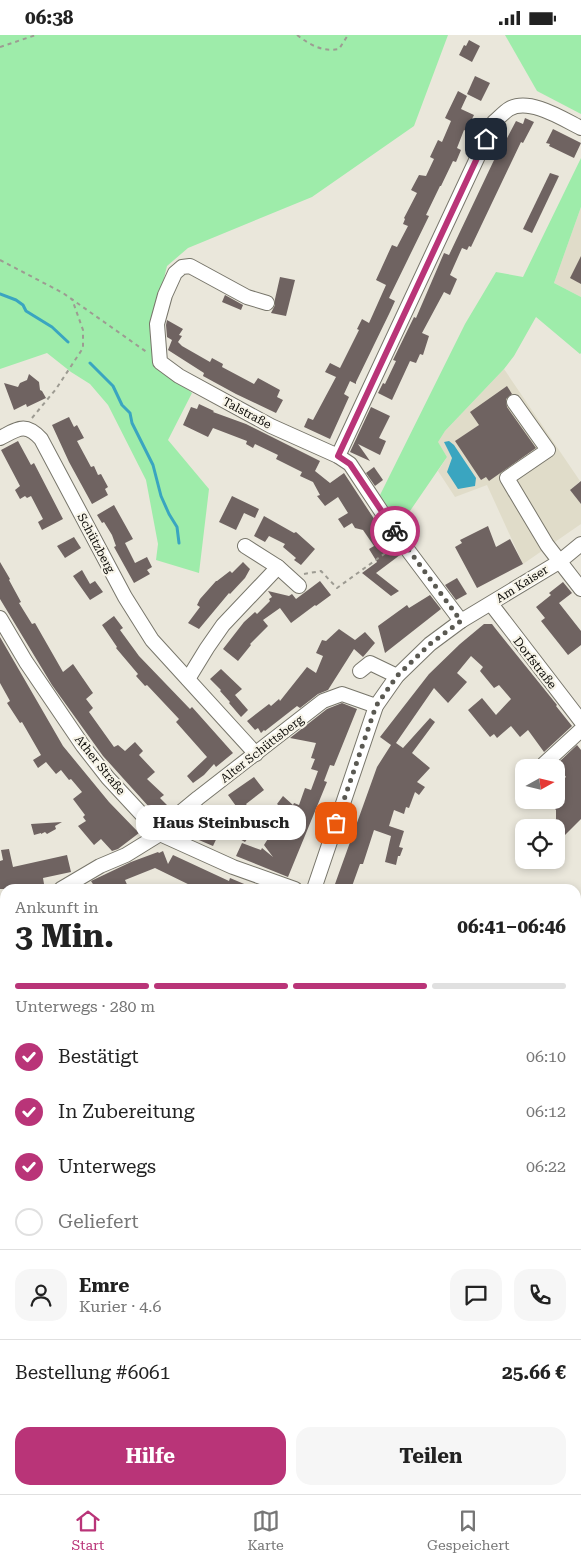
<!DOCTYPE html>
<html lang="de">
<head>
<meta charset="utf-8">
<style>
	:root { --surface:#fff; --page:#f6f6f6; --text:#222; --muted:#767676; --line:#e0e0e0; --accent:#b93478 }
	body { margin:0; font-family:"Roboto Serif",serif; background:var(--page); color:var(--text); height:100vh; display:flex; flex-direction:column; font-size:19px; white-space:nowrap }
	* { box-sizing:border-box; margin:0 }
	p { font-size:16px; color:var(--muted) }
	.icon { flex:none; width:28px; height:28px; fill:none; stroke:currentColor; stroke-width:2; stroke-linecap:round; stroke-linejoin:round }
	.map { position:relative; flex:1; overflow:hidden }
	.sheet { position:absolute; left:0px; top:849px; width:581px; height:611px; display:flex; flex-direction:column; background:var(--surface); border-radius:15px 15px 0 0; box-shadow:0 2px 8px #0003 }
	.sheet>* { flex:none }
	.needle { width:32px; rotate:82deg }
	.buttons { position:absolute; left:515px; top:724px; display:grid; gap:10px }
	.buttons a { display:grid; place-items:center; width:50px; height:50px; border-radius:10px; background:var(--surface); box-shadow:0 2px 8px #0003; font-size:25px }
	.pin { position:absolute; display:grid; place-items:center; width:42px; height:42px; color:#fff; margin:-21px; border-radius:10px; box-shadow:0 2px 8px #0006 }
	.courier { position:absolute; display:grid; place-items:center; width:50px; height:50px; margin:-25px; border:4px solid #b93478; border-radius:50%; background:#fff; color:#222; box-shadow:0 1px 6px #0007 }
	.bubble { position:absolute; height:35px; border-radius:15px; background:var(--surface); box-shadow:0 2px 8px #0003; font-size:16px; font-weight:700; line-height:35px; text-align:center }
	.summary em { font-style:normal; font-weight:700 }
	.summary div { display:flex; flex-direction:column-reverse }
	.summary { display:flex; align-items:center; justify-content:space-between; height:85px; padding:0 15px }
	h1 { font-size:32px; font-weight:700; line-height:38px }
	.bar { display:grid; grid-template-columns:repeat(4,1fr); gap:8px 5px; align-content:center; height:60px; padding:0 15px }
	.bar i { height:6px; border-radius:4px; background:var(--line) }
	.bar .on { background:var(--accent) }
	.bar p { grid-column:span 4 }
	.line { display:flex; align-items:center; gap:12px; padding:0 15px; border-top:1px solid var(--line) }
	.line div { flex:1 }
	.round { display:grid; place-items:center; flex:none; width:52px; height:52px; border-radius:15px; background:var(--page) }
	ol { padding:0 15px; list-style:none }
	li { display:flex; align-items:center; gap:15px; height:55px }
	li p { margin-inline-start:auto }
	li .icon { padding:5px; border-radius:50%; background:var(--accent); color:#fff; stroke-width:4 }
	li:last-child { color:var(--muted) }
	li i { width:28px; height:28px; border:2px solid var(--line); border-radius:50% }
	.primary-button { display:flex; gap:10px; margin-top:auto; padding:10px 15px }
	.primary-button a { flex:1; height:58px; border-radius:15px; background:var(--accent); color:#fff; font-size:20px; font-weight:700; line-height:58px; text-align:center }
	.primary-button a+a { background:var(--page); color:var(--text) }
	.status { display:flex; justify-content:space-between; align-items:center; height:35px; padding:0 25px; background:var(--surface); direction:ltr }
	.status svg { height:14px; fill:currentColor }
	.tabs { display:flex; justify-content:space-around; align-items:center; height:70px; border-top:1px solid var(--line); background:var(--surface); font-size:14px; color:var(--muted) }
	.tabs a { display:grid; justify-items:center; gap:2px }
	.tabs .on { color:var(--accent) }
	.map>svg:first-child { display:block }
	.built { fill:#e0dcc9 }
	.green { fill:#9eecaa }
	.water { fill:#3aa5c0 }
	.lines { fill:none; stroke-linecap:round; stroke-linejoin:round }
	.stream { stroke:#3aa5c0; stroke-width:3 }
	.building { fill:#6f6361 }
	.minor-casing { stroke:#78766b; stroke-width:16 }
	.path { stroke:#9d9b92; stroke-width:2; stroke-dasharray:4 4; stroke-linecap:butt }
	.minor { stroke:#fff; stroke-width:14 }
	.done { stroke:#5a5952; stroke-width:5; stroke-dasharray:0 9 }
	.route { stroke:#b93478; stroke-width:6 }
	.labels { text-anchor:middle; dominant-baseline:central; stroke-width:4.5; stroke-linejoin:round; paint-order:stroke }
	.street-label { font-size:12px; fill:#0d0c09; stroke:#f7f4e8 }
</style>
</head>
<body>
<div class="status"><b>06:38</b><svg viewBox="0 0 49 12"><path d="M0 12V9h3v3zM5 12V6h3v6zM10 12V3h3v9zM15 12V0h3v12zM26 1h20v11H26zM47 4h2v5h-2z"/></svg></div>
<div class="map">
<svg width="581" height="1459" viewBox="0 0 581 1459">
	<rect width="100%" height="100%" fill="#eae7db"/>
	<g class="built">
		<polygon points="581,172 581,262 554,248"/>
		<polygon points="504,334 580,446 570,455 581,469 581,489 523,529 487,450 455,462 438,436 447,422 437,407 445,396"/>
	</g>
	<g class="green">
		<polygon points="0,0 448,0 414,91 312,162 188,213 167,231 153,288 154,326 192,358 168,405 209,454 199,538 156,525 158,509 146,445 108,370 90,349 71,337 47,318 0,334"/>
		<polygon points="505,0 581,0 581,79 537,56"/>
		<polygon points="581,123 581,172 554,248 581,262 581,318 580,319 536,282 514,321 504,334 445,396 438,407 447,422 399,492 393,479 380,460 465,289 496,237 523,242"/>
	</g>
	<polygon class="water" points="449,406 454,410 476,443 475,451 458,454 447,437 452,423 444,407"/>
	<g class="lines">
		<g class="stream">
			<polyline points="0,259 16,265 23,270 26,276 52,292 68,307"/>
			<polyline points="90,328 113,351 122,370 130,378 132,388 153,430 161,461 169,479 177,492 179,508"/>
		</g>
	</g>
	<g class="building">
		<polygon points="469,5 480,11 472,27 459,20 464,10 466,11"/>
		<polygon points="475,41 490,48 481,66 467,59"/>
		<polygon points="458,56 467,61 461,74 474,80 466,96 464,95 457,113 461,115 456,127 453,126 441,151 440,151 426,180 429,181 389,263 395,266 390,277 356,347 356,349 350,346 344,359 349,362 330,404 304,392 308,383 313,385 336,342 325,337 330,328 340,333 359,295 357,294 362,284 369,288 386,250 376,245 392,210 397,212 408,191 403,189 405,184 404,183 417,158 411,155 419,140 426,141 434,124 430,122 438,105 442,107 451,86 445,83"/>
		<polygon points="525,83 534,87 523,108 521,107 471,212 469,211 467,215 462,213 450,240 457,244 450,260 444,257 422,298 429,301 423,320 420,319 416,328 410,326 392,365 378,358 383,348 385,349 396,326 393,325 414,282 416,283 444,218 449,220 504,104 506,105 516,86 523,89"/>
		<polygon points="553,94 581,108 574,123 549,111 550,109 546,108"/>
		<polygon points="550,138 559,141 532,198 523,194"/>
		<polygon points="581,221 581,249 570,243"/>
		<polygon points="280,242 295,245 286,281 271,278 275,270 275,264"/>
		<polygon points="225,260 243,270 241,275 222,267"/>
		<polygon points="167,285 183,294 179,300 182,301 178,307 182,311 210,327 212,323 223,329 222,332 254,349 258,343 280,355 277,362 283,365 276,378 236,359 203,341 204,338 168,315 172,305 167,302 166,290"/>
		<polygon points="29,339 39,347 40,355 42,356 46,363 27,372 26,369 14,375 4,348 18,352 20,348 27,345"/>
		<polygon points="507,351 512,359 506,364 507,372 536,413 489,446 486,442 481,445 455,406 479,390 470,377"/>
		<polygon points="199,369 214,376 213,377 246,389 320,426 315,436 330,448 344,438 384,499 380,502 390,517 395,513 400,520 376,538 399,556 391,561 362,538 377,527 369,514 374,511 363,495 355,493 352,488 344,493 338,484 348,478 338,462 325,471 317,461 320,460 313,447 300,441 302,437 276,424 278,420 255,409 253,413 246,409 247,406 213,393 208,402 183,390 191,372 197,374"/>
		<polygon points="371,372 390,381 379,403 386,406 380,420 358,409 370,426 350,417"/>
		<polygon points="69,382 74,392 77,390 84,403 77,406 91,432 94,431 98,440 101,439 108,452 105,454 108,460 92,469 69,427 52,390"/>
		<polygon points="18,406 31,430 34,428 63,484 42,495 38,487 43,484 31,461 27,463 25,461 20,464 15,455 20,451 1,415"/>
		<polygon points="374,432 383,445 375,451 366,438"/>
		<polygon points="581,446 581,469 570,455"/>
		<polygon points="232,461 259,474 255,483 244,478 236,495 219,487"/>
		<polygon points="114,470 133,504 125,508 135,528 147,522 152,532 147,535 150,539 134,548 114,512 116,511 112,500 104,487 102,488 97,480"/>
		<polygon points="264,481 294,498 296,497 315,514 301,530 294,525 296,523 283,512 285,509 269,501 265,507 254,501"/>
		<polygon points="488,491 496,512 510,504 523,529 477,553 455,512 462,508 460,505"/>
		<polygon points="74,502 81,513 65,523 57,511"/>
		<polygon points="0,527 10,544 9,545 21,567 19,568 32,589 35,588 63,637 73,629 93,658 86,664 93,673 89,677 114,712 118,710 125,716 135,707 143,716 139,720 155,737 147,744 164,760 160,763 170,773 159,783 103,721 52,650 0,564"/>
		<polygon points="243,527 250,534 245,543 230,559 229,558 199,594 188,588 200,572 197,570 200,564 216,546 217,546 230,536 232,538"/>
		<polygon points="82,535 90,549 95,546 103,557 90,565 73,541"/>
		<polygon points="457,543 467,559 456,565 445,550"/>
		<polygon points="320,546 331,560 316,571 315,570 291,588 280,573 263,585 268,591 250,609 251,610 238,626 223,614 244,587 255,577 257,579 270,566 269,564 272,562 268,556 289,561 292,559 296,564"/>
		<polygon points="563,547 572,558 559,568 581,596 581,610 568,620 541,586 545,583 536,572 551,560 549,558"/>
		<polygon points="430,560 441,574 385,618 378,591 407,570 409,573"/>
		<polygon points="114,581 123,593 120,595 139,621 190,674 192,672 233,718 216,732 214,729 204,740 193,748 187,741 207,722 176,687 179,684 147,650 145,651 136,641 138,639 116,613 117,612 102,590"/>
		<polygon points="484,589 492,589 495,593 557,670 556,671 572,691 544,717 528,695 520,702 511,691 497,703 494,699 490,702 468,675 482,663 496,680 511,664 499,650 494,653 480,636 483,632 471,621 457,638 467,647 458,657 448,668 434,653 396,708 403,713 430,683 435,687 412,718 430,733 417,747 425,752 419,760 415,757 409,773 406,772 404,779 394,775 389,791 404,796 399,812 403,813 400,821 398,821 396,830 385,827 391,801 374,795 363,829 360,829 351,854 335,849 377,732 391,710 380,702 429,639 460,609"/>
		<polygon points="339,594 355,605 365,597 375,608 363,622 354,614 328,655 318,659 300,673 297,671 265,696 264,695 261,698 258,693 255,695 247,686 269,669 271,671 279,664 280,666 307,632 316,638 323,621 316,618 322,605 326,606"/>
		<polygon points="0,602 63,711 109,767 139,798 118,814 112,816 101,804 94,810 78,791 86,786 83,782 85,780 73,764 82,757 71,744 69,745 61,735 56,739 46,727 38,733 33,725 41,720 22,687 20,688 7,668 10,666 0,648"/>
		<polygon points="221,634 242,654 235,660 248,675 241,682 229,668 230,667 220,656 221,655 210,644"/>
		<polygon points="342,668 357,674 334,731 330,730 324,746 327,747 288,842 236,821 242,808 261,815 262,813 273,822 264,810 276,791 286,798 293,782 277,769 283,761 293,770 294,768 299,770 305,753 311,755 318,736 311,734 315,724 311,723 316,708 290,703 327,674"/>
		<polygon points="577,710 581,715 581,784 564,801 562,800 556,806 556,792 547,792 556,784 556,775 547,765 556,765 556,750 566,742 557,729"/>
		<polygon points="254,742 264,755 246,769 249,773 241,778 228,760"/>
		<polygon points="204,770 248,803 245,807 221,794 213,811 180,797 187,783 195,787"/>
		<polygon points="62,787 55,791 56,794 47,799 45,797 41,799 41,798 34,800 31,789"/>
		<polygon points="9,814 13,832 67,820 71,837 43,843 44,849 23,854 0,854 0,826 3,825 1,815"/>
		<polygon points="163,816 168,829 173,820 229,846 230,843 256,854 198,854 155,833 125,845 129,854 96,854 91,846 131,827 158,817 159,818"/>
	</g>
	<g class="lines">
		<defs>
			<g id="minor">
				<polyline points="267,268 247,262 190,231 182,232 175,238 165,260 157,289 160,327 179,341 271,391 338,421 350,429 401,506 461,586"/>
				<polyline points="514,367 548,415 507,443 547,510 581,554"/>
				<path d="M0,403C18,394 25,387 41,404L125,562L152,605L256,719"/>
				<path d="M338,421L494,87C499,83 504,77 509,74C529,62 563,84 581,93"/>
				<polyline points="245,511 278,532 299,551"/>
				<polyline points="491,569 581,686"/>
				<polyline points="0,583 26,627 83,711 108,743 160,799 233,832 295,854"/>
				<polyline points="360,636 370,628 397,641"/>
				<polyline points="188,644 207,613 223,590 278,532"/>
				<polyline points="544,729 581,695"/>
				<polyline points="61,854 100,831 126,820 160,799 175,782 198,763 323,666 342,659 376,671"/>
				<polyline points="314,854 376,671 397,641 430,609 461,586 559,527 581,509"/>
				<polyline points="0,877 5,876"/>
				<polyline points="576,910 581,914"/>
				<polyline points="0,1022 5,1034"/>
				<polyline points="576,1047 581,1050"/>
				<polyline points="576,1099 581,1102"/>
				<polyline points="576,1169 581,1156"/>
				<polyline points="576,1278 581,1279"/>
				<polyline points="0,1395 5,1407"/>
				<polyline points="576,1411 581,1412"/>
				<polyline points="180,1455 182,1459"/>
				<polyline points="339,1455 343,1459"/>
				<polyline points="27,1459 28,1455"/>
				<polyline points="555,1459 555,1455"/>
			</g>
		</defs>
		<use href="#minor" class="minor-casing"/>
		<g class="path">
			<path d="M297,0C310,10 322,17 339,14L348,0"/>
			<polyline points="0,12 36,0"/>
			<polyline points="0,225 63,258 148,318"/>
			<polyline points="32,383 56,354 83,313 83,295 72,264"/>
			<polyline points="304,539 321,536 337,553 391,514"/>
			<polyline points="576,1213 581,1216"/>
			<polyline points="576,1234 581,1226"/>
			<polyline points="576,1244 581,1249"/>
			<polyline points="578,1265 581,1256"/>
			<polyline points="576,1374 581,1371"/>
		</g>
		<use href="#minor" class="minor"/>
	</g>
	<g class="lines">
		<polyline class="done" points="336,788 376,671 397,641 430,609 461,586 395,496"/>
		<polyline class="route" points="395,496 350,429 338,421 486,104"/>
	</g>
	<g class="labels">
		<g class="street-label">
			<text transform="translate(247 378) rotate(28)">Talstraße</text>
			<text transform="translate(96 508) rotate(62)">Schützberg</text>
			<text transform="translate(522 549) rotate(-32)">Am Kaiser</text>
			<text transform="translate(535 628) rotate(52)">Dorfstraße</text>
			<text transform="translate(262 714) rotate(-38)">Alter Schüttsberg</text>
			<text transform="translate(100 730) rotate(51)">Ather Straße</text>
		</g>
	</g>
</svg>
<div class="buttons">
<a><svg class="needle" viewBox="-14 -14 28 28"><path d="M0-13l5 13h-10z" fill="#e53935"/><path d="M0 13l5-13h-10z" fill="#767676"/></svg></a>
<a><svg class="icon" aria-label="locate" viewBox="0 0 24 24"><circle cx="12" cy="12" r="6"/><path d="M12 2v4M12 18v4M2 12h4M18 12h4"/></svg></a>
</div>
<div class="pin" style="left:336px;top:788px;background:#ea580c"><svg class="icon" aria-label="bag" viewBox="0 0 24 24"><path d="M5 8h14l-1 12H6zM9 8a3 3 0 0 1 6 0"/></svg></div>
<div class="pin" style="left:486px;top:104px;background:#1f2937"><svg class="icon" aria-label="home" viewBox="0 0 24 24"><path d="M3 11l9-7 9 7M6 9v11h12V9"/></svg></div>
<div class="courier" style="left:395px;top:496px"><svg class="icon" aria-label="bike" viewBox="0 0 24 24"><circle cx="6" cy="16" r="4"/><circle cx="18" cy="16" r="4"/><path d="M6 16l4-8h5l3 8M10 8l3 8H6M13 5h3"/></svg></div>
<div class="bubble" style="left:136px;top:770px;width:170px">Haus Steinbusch</div>
<section class="sheet">
<div class="summary"><div><h1>3 Min.</h1><p>Ankunft in</p></div><em>06:41–06:46</em></div>
<div class="bar"><i class="on"></i><i class="on"></i><i class="on"></i><i></i><p>Unterwegs · 280 m</p></div>
<ol>
<li><svg class="icon" aria-label="check" viewBox="0 0 24 24"><path d="M5 12l5 5 9-10"/></svg>Bestätigt<p>06:10</p></li>
<li><svg class="icon" aria-label="check" viewBox="0 0 24 24"><path d="M5 12l5 5 9-10"/></svg>In Zubereitung<p>06:12</p></li>
<li><svg class="icon" aria-label="check" viewBox="0 0 24 24"><path d="M5 12l5 5 9-10"/></svg>Unterwegs<p>06:22</p></li>
<li><i></i>Geliefert</li>
</ol>
<div class="line" style="height:90px"><a class="round"><svg class="icon" aria-label="person" viewBox="0 0 24 24"><circle cx="12" cy="8" r="4"/><path d="M4 21q1-7 8-7t8 7"/></svg></a><div><b>Emre</b><p>Kurier · 4.6</p></div><a class="round"><svg class="icon" aria-label="chat" viewBox="0 0 24 24"><path d="M4 5h16v11H9l-5 4z"/></svg></a><a class="round"><svg class="icon" aria-label="phone" viewBox="0 0 24 24"><path d="M5 4h4l2 5-3 2q2 4 5 5l2-3 5 2v4C11 20 4 13 5 4z"/></svg></a></div>
<div class="line" style="height:65px"><div>Bestellung #6061</div><b>25.66 €</b></div>
<div class="primary-button"><a>Hilfe</a><a>Teilen</a></div>
</section>
</div>
<nav class="tabs">
<a class="on"><svg class="icon" aria-label="home" viewBox="0 0 24 24"><path d="M3 11l9-7 9 7M6 9v11h12V9"/></svg>Start</a>
<a><svg class="icon" aria-label="map" viewBox="0 0 24 24"><path d="M3 6l6-2 6 2 6-2v14l-6 2-6-2-6 2zM9 4v14M15 6v14"/></svg>Karte</a>
<a><svg class="icon" aria-label="saved" viewBox="0 0 24 24"><path d="M7 4h10v16l-5-4-5 4z"/></svg>Gespeichert</a>
</nav>
</body>
</html>
